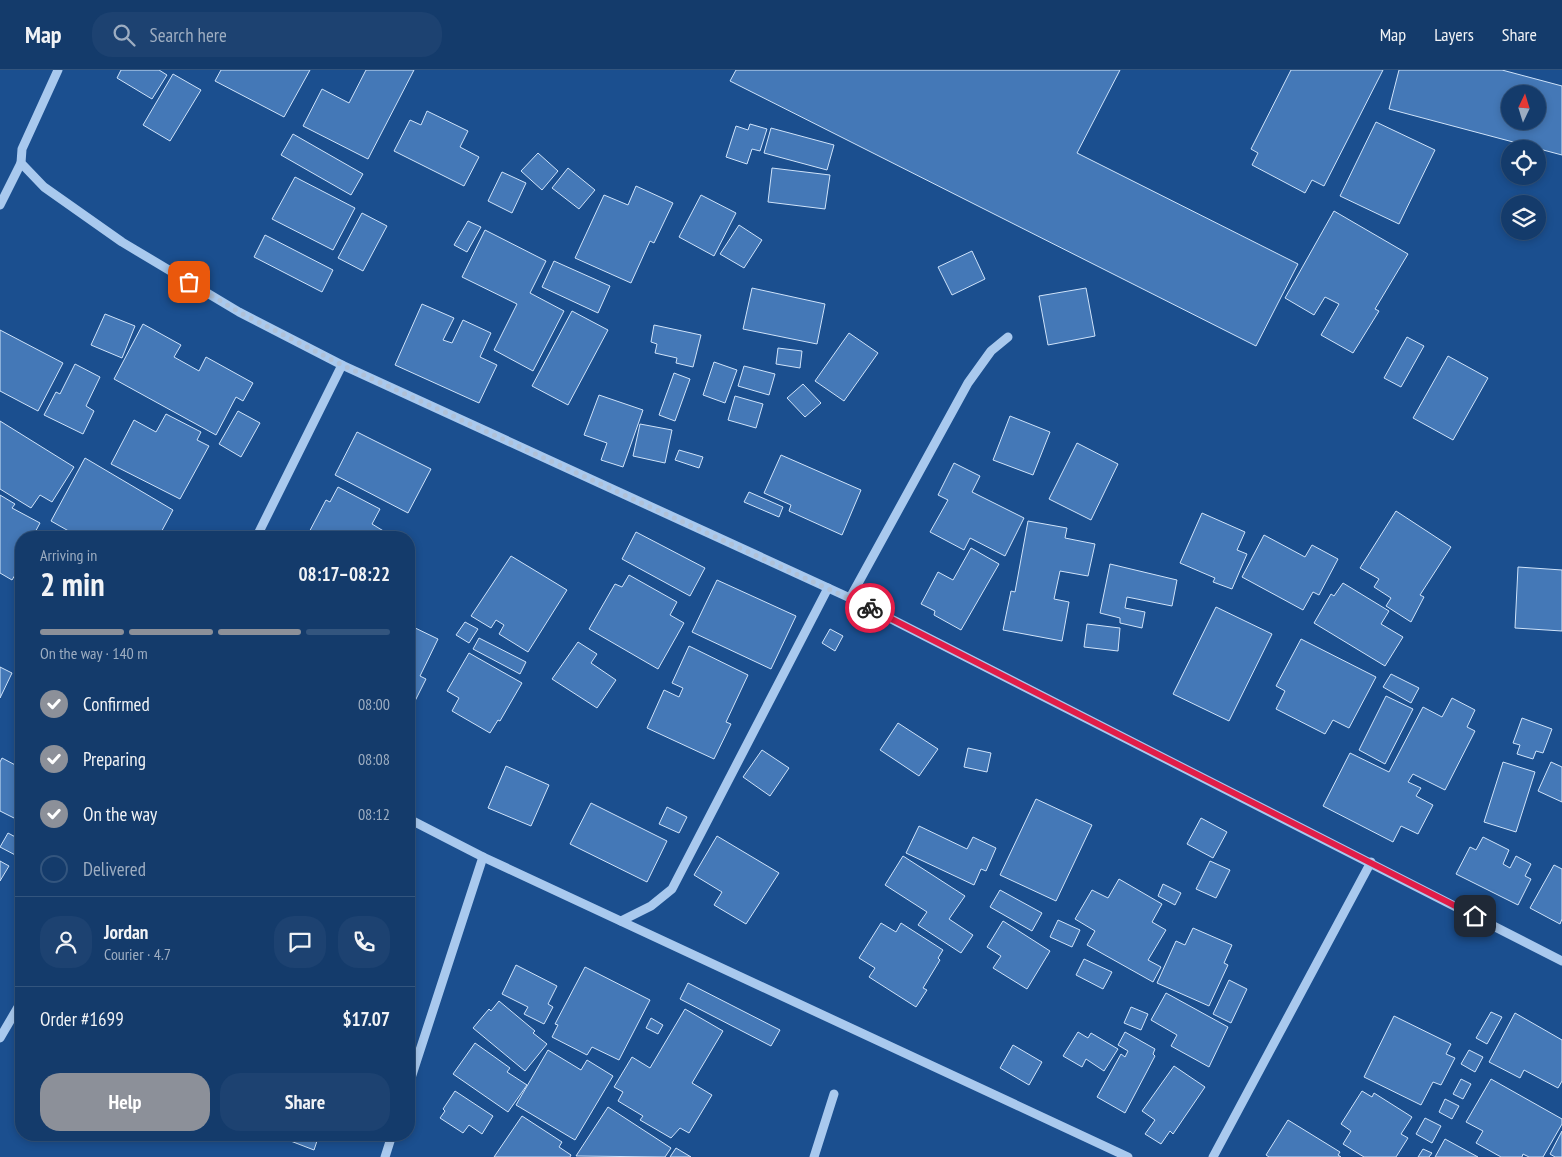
<!DOCTYPE html>
<html lang="en">
<head>
<meta charset="utf-8">
<style>
	:root { --surface:#143b6b; --page:#1d4271; --text:#f1f3f6; --muted:#9dadc1; --line:#33557e; --accent:#8c9099 }
	body { margin:0; font-family:"PT Sans Narrow",sans-serif; background:var(--page); color:var(--text); height:100vh; display:flex; flex-direction:column; font-size:19px; white-space:nowrap }
	* { box-sizing:border-box; margin:0 }
	p { font-size:16px; color:var(--muted) }
	.icon { flex:none; width:28px; height:28px; fill:none; stroke:currentColor; stroke-width:2; stroke-linecap:round; stroke-linejoin:round }
	.map { position:relative; flex:1; overflow:hidden }
	.sheet { position:absolute; left:15px; top:461px; width:400px; height:610px; display:flex; flex-direction:column; background:var(--surface); border-radius:20px; box-shadow:0 2px 8px #0003,0 0 0 1px var(--line) }
	.sheet>* { flex:none }
	.needle { width:32px; rotate:4deg }
	.controls { position:absolute; left:1501px; top:15px; display:grid; gap:10px }
	.controls a { display:grid; place-items:center; width:45px; height:45px; border-radius:50%; background:var(--surface); box-shadow:0 2px 8px #0003,0 0 0 1px var(--line); font-size:25px }
	.pin { position:absolute; display:grid; place-items:center; width:42px; height:42px; color:#fff; margin:-21px; border-radius:10px; box-shadow:0 2px 8px #0006 }
	.courier { position:absolute; display:grid; place-items:center; width:50px; height:50px; margin:-25px; border:4px solid #e11d48; border-radius:50%; background:#fff; color:#222; box-shadow:0 1px 6px #0007 }
	.head em { font-style:normal; font-weight:700 }
	.head div { display:flex; flex-direction:column-reverse }
	.head { display:flex; align-items:center; justify-content:space-between; height:85px; padding:0 25px }
	h1 { font-size:32px; font-weight:700; line-height:38px }
	.bar { display:grid; grid-template-columns:repeat(4,1fr); gap:8px 5px; align-content:center; height:60px; padding:0 25px }
	.bar i { height:6px; border-radius:4px; background:var(--line) }
	.bar .current { background:var(--accent) }
	.bar p { grid-column:span 4 }
	.line { display:flex; align-items:center; gap:12px; padding:0 25px; border-top:1px solid var(--line) }
	.line div { flex:1 }
	.round { display:grid; place-items:center; flex:none; width:52px; height:52px; border-radius:20px; background:var(--page) }
	ol { padding:0 25px; list-style:none }
	li { display:flex; align-items:center; gap:15px; height:55px }
	li p { margin-inline-start:auto }
	li .icon { padding:5px; border-radius:50%; background:var(--accent); color:#fff; stroke-width:4 }
	li:last-child { color:var(--muted) }
	li i { width:28px; height:28px; border:2px solid var(--line); border-radius:50% }
	.button { display:flex; gap:10px; margin-top:auto; padding:10px 25px }
	.button a { flex:1; height:58px; border-radius:20px; background:var(--accent); color:#fff; font-size:20px; font-weight:700; line-height:58px; text-align:center }
	.button a+a { background:var(--page); color:var(--text) }
	header { display:flex; align-items:center; gap:30px; box-sizing:border-box; height:70px; padding:0 25px; background:var(--surface); border-bottom:1px solid var(--line) }
	header strong { font-size:24px }
	nav { display:flex; gap:28px; margin-inline-start:auto; font-size:18px }
	.search { width:350px; height:45px; background:var(--page); display:flex; align-items:center; gap:12px; box-sizing:border-box; padding:0 18px; border-radius:20px; color:var(--muted); font-size:19px }
	.map>svg:first-child { display:block }
	.building { fill:#4478b7; stroke:#cfe3fa; fill-rule:evenodd }
	.lines { fill:none; stroke-linecap:round; stroke-linejoin:round }
	.minor { stroke:#a9c9ee; stroke-width:9 }
	.done { stroke:#afc1d8; stroke-width:5; stroke-dasharray:0 9 }
	.route { stroke:#e11d48; stroke-width:6 }
</style>
</head>
<body>
<header>
<strong>Map</strong>
<div class="search"><svg class="icon" aria-label="search" viewBox="0 0 24 24"><circle cx="10" cy="10" r="6"/><path d="M15 15l6 6"/></svg>Search here</div>
<nav><a>Map</a><a>Layers</a><a>Share</a></nav>
</header>
<div class="map">
<svg width="1562" height="1087" viewBox="0 0 1562 1087">
	<rect width="100%" height="100%" fill="#1b4f8f"/>
	<g class="building">
		<polygon points="121,0 159,0 167,5 152,29 117,8"/>
		<polygon points="221,0 310,0 284,47 215,11"/>
		<polygon points="366,0 414,0 368,89 303,56 322,19 349,33"/>
		<polygon points="736,0 1120,0 1077,83 1298,194 1256,276 730,11"/>
		<polygon points="1291,0 1383,0 1324,116 1312,110 1305,123 1252,95 1258,83 1251,79"/>
		<path d="M1399,0H1502L1562,16V85L1389,39ZM1510,24H1538V51H1510Z"/>
		<polygon points="173,4 201,20 170,71 143,55"/>
		<polygon points="427,41 468,61 460,77 479,87 464,116 394,81 410,50 421,55"/>
		<polygon points="1376,52 1435,80 1399,154 1340,126"/>
		<polygon points="750,54 767,59 760,81 752,79 747,94 726,87 736,56 748,60"/>
		<polygon points="771,58 834,75 827,100 764,83"/>
		<polygon points="293,64 363,104 351,125 281,85"/>
		<polygon points="538,83 558,101 542,120 521,101"/>
		<polygon points="568,98 595,120 579,139 552,118"/>
		<polygon points="772,98 830,105 825,139 768,132"/>
		<polygon points="502,102 526,113 512,143 488,131"/>
		<polygon points="295,107 355,138 333,180 272,149"/>
		<polygon points="636,116 673,133 654,173 650,171 631,213 575,188 604,125 628,135"/>
		<polygon points="701,125 736,143 714,186 679,167"/>
		<polygon points="1334,141 1408,184 1375,239 1379,241 1353,283 1321,265 1339,234 1325,227 1314,245 1285,228"/>
		<polygon points="362,143 387,156 363,201 338,188"/>
		<polygon points="468,151 481,157 467,182 454,175"/>
		<polygon points="739,155 762,170 744,198 720,184"/>
		<polygon points="485,160 546,191 530,223 564,241 533,301 494,280 517,234 462,207"/>
		<polygon points="265,165 333,200 322,222 254,187"/>
		<polygon points="972,181 985,209 952,225 938,197"/>
		<polygon points="554,191 610,216 598,243 542,217"/>
		<polygon points="752,218 825,234 817,274 743,259"/>
		<polygon points="1086,218 1095,266 1048,275 1039,226"/>
		<polygon points="422,234 454,248 443,270 452,273 463,250 491,263 480,287 497,295 479,333 395,295"/>
		<polygon points="572,241 608,260 568,335 532,316"/>
		<polygon points="105,244 135,256 122,288 91,275"/>
		<polygon points="143,254 181,275 174,287 199,301 206,287 253,313 243,331 236,327 216,365 114,309"/>
		<polygon points="654,255 701,265 693,297 676,293 677,288 655,283 657,274 651,272"/>
		<polygon points="0,260 63,293 38,341 0,321"/>
		<polygon points="849,263 878,283 844,331 815,311"/>
		<polygon points="1407,267 1424,276 1401,317 1384,308"/>
		<polygon points="778,278 802,281 800,298 776,294"/>
		<polygon points="1448,286 1488,308 1453,370 1413,348"/>
		<polygon points="714,292 737,300 725,333 703,325"/>
		<polygon points="75,294 100,307 86,336 94,341 83,364 44,345 56,322 60,324"/>
		<polygon points="744,296 775,304 769,325 738,316"/>
		<polygon points="674,303 690,309 675,351 659,345"/>
		<polygon points="803,314 821,333 805,347 787,328"/>
		<polygon points="599,325 643,340 623,397 601,390 607,373 584,365"/>
		<polygon points="735,326 763,334 756,358 728,350"/>
		<polygon points="238,341 260,353 241,387 219,374"/>
		<polygon points="166,344 201,362 197,370 209,376 180,429 111,394 134,350 156,362"/>
		<polygon points="1010,346 1050,362 1033,405 993,390"/>
		<polygon points="0,351 74,397 52,432 40,425 31,438 0,419"/>
		<polygon points="640,354 672,360 665,393 633,386"/>
		<polygon points="357,362 431,399 408,443 335,405"/>
		<polygon points="1077,373 1118,394 1091,450 1049,429"/>
		<polygon points="679,380 703,387 699,398 675,390"/>
		<polygon points="781,385 861,420 842,465 789,441 791,435 764,423"/>
		<polygon points="85,388 173,440 158,468 81,468 51,451"/>
		<polygon points="954,393 980,406 972,422 1024,448 1005,486 970,468 964,480 930,462 948,430 938,425"/>
		<polygon points="338,417 380,439 372,454 395,468 306,468 326,430 330,432"/>
		<polygon points="749,422 783,437 779,447 744,432"/>
		<polygon points="0,425 15,434 12,438 40,453 32,468 21,468 21,486 17,492 21,495 12,510 0,503"/>
		<polygon points="1396,441 1451,477 1420,525 1424,527 1411,552 1386,536 1391,528 1374,517 1379,509 1360,498"/>
		<polygon points="1202,443 1245,462 1237,480 1247,484 1232,519 1213,512 1215,508 1180,493"/>
		<polygon points="1028,451 1067,458 1065,468 1095,474 1088,506 1060,501 1054,529 1069,532 1062,571 1003,560 1011,521 1015,522"/>
		<polygon points="636,462 705,498 690,526 622,489"/>
		<polygon points="1264,465 1305,487 1312,475 1338,489 1319,525 1313,522 1303,540 1242,507"/>
		<polygon points="971,478 999,494 961,560 934,545 935,541 921,534 938,502 953,510"/>
		<polygon points="511,486 567,520 528,582 499,564 504,555 496,550 491,558 471,546"/>
		<polygon points="1110,494 1177,510 1172,536 1127,527 1125,538 1145,542 1142,558 1120,553 1120,548 1100,543"/>
		<polygon points="1518,497 1562,500 1562,561 1515,558"/>
		<polygon points="629,505 677,532 670,545 684,553 658,599 589,559 615,514 622,517"/>
		<polygon points="717,510 796,546 771,599 692,562"/>
		<polygon points="1343,513 1389,541 1381,554 1403,567 1385,596 1314,553 1331,524 1334,526"/>
		<polygon points="1216,537 1272,564 1229,651 1173,624"/>
		<polygon points="465,552 478,559 469,573 456,565"/>
		<polygon points="1087,554 1120,558 1118,581 1084,577"/>
		<polygon points="409,555 438,569 420,606 426,609 410,641"/>
		<polygon points="830,559 843,566 835,581 822,573"/>
		<polygon points="479,568 526,592 520,604 473,579"/>
		<polygon points="1301,569 1376,607 1349,658 1333,650 1325,664 1276,639 1285,621 1276,616"/>
		<polygon points="578,572 597,584 591,593 616,610 597,638 552,609"/>
		<polygon points="689,576 748,605 726,652 731,654 714,689 647,658 664,620 679,627 683,618 672,613"/>
		<polygon points="469,583 522,613 500,651 498,650 490,663 452,641 459,628 447,621"/>
		<polygon points="0,597 12,603 0,628"/>
		<polygon points="1391,604 1419,618 1411,633 1383,617"/>
		<polygon points="1386,626 1413,639 1385,694 1359,680"/>
		<polygon points="1452,628 1475,640 1467,657 1475,661 1445,720 1413,704 1408,712 1421,718 1416,726 1433,735 1418,764 1401,756 1393,772 1323,736 1350,683 1389,702 1423,637 1442,647"/>
		<polygon points="1522,648 1552,659 1543,683 1536,681 1533,689 1517,684 1520,675 1513,673"/>
		<polygon points="898,653 938,679 919,706 880,680"/>
		<polygon points="968,678 991,683 987,702 964,697"/>
		<polygon points="762,680 789,698 770,726 743,707"/>
		<polygon points="2,688 21,698 20,751 0,741 0,692"/>
		<polygon points="1503,692 1535,702 1516,762 1484,752"/>
		<polygon points="1551,692 1562,697 1562,732 1538,721"/>
		<polygon points="506,696 549,715 531,756 488,738"/>
		<polygon points="1036,729 1092,755 1056,831 1000,805"/>
		<polygon points="591,733 667,771 647,812 570,774"/>
		<polygon points="667,737 687,747 679,763 659,754"/>
		<polygon points="1201,748 1227,762 1213,788 1187,774"/>
		<polygon points="919,756 967,779 973,767 996,778 986,801 981,799 974,815 906,783"/>
		<polygon points="8,763 21,770 21,788 0,777"/>
		<polygon points="717,766 779,803 746,854 714,835 722,822 694,805"/>
		<polygon points="1483,767 1509,780 1503,794 1510,798 1516,786 1531,794 1525,806 1531,809 1518,835 1456,804 1470,777 1476,780"/>
		<polygon points="903,786 965,826 949,849 973,865 961,883 918,855 927,842 885,815"/>
		<polygon points="0,791 9,796 0,811"/>
		<polygon points="1210,791 1230,800 1216,828 1196,819"/>
		<polygon points="1554,795 1562,799 1562,849 1560,854 1530,838"/>
		<polygon points="1119,809 1162,834 1152,852 1166,860 1148,890 1161,897 1153,912 1087,875 1095,861 1075,849 1092,820 1108,828"/>
		<polygon points="1163,814 1181,823 1175,835 1158,826"/>
		<polygon points="1000,820 1042,843 1032,861 990,837"/>
		<polygon points="1058,850 1080,860 1072,877 1050,867"/>
		<polygon points="1003,851 1050,881 1027,919 993,898 1001,886 987,877"/>
		<polygon points="881,853 896,862 901,853 943,880 938,888 940,890 923,918 927,920 916,937 869,907 875,898 859,888"/>
		<polygon points="1193,858 1232,875 1224,893 1228,895 1209,936 1157,913 1176,871 1185,875"/>
		<polygon points="1084,889 1112,902 1103,919 1076,905"/>
		<polygon points="516,895 557,916 548,934 553,937 544,954 524,944 528,937 502,924"/>
		<polygon points="585,897 650,930 619,990 592,977 587,985 552,967 558,955 555,954"/>
		<polygon points="1229,910 1247,919 1231,953 1213,944"/>
		<polygon points="688,913 780,960 771,976 680,929"/>
		<polygon points="1166,923 1228,957 1209,997 1171,976 1177,965 1151,950"/>
		<polygon points="499,931 535,961 533,963 547,974 525,1001 473,958 489,939 491,941"/>
		<polygon points="1131,937 1148,944 1141,960 1124,953"/>
		<polygon points="685,939 723,961 692,1013 712,1025 689,1063 680,1058 671,1068 640,1050 643,1046 618,1031 623,1022 614,1017 632,987 650,998"/>
		<polygon points="1491,942 1502,947 1487,974 1476,968"/>
		<polygon points="1515,943 1562,970 1562,1011 1558,1018 1524,1000 1520,1008 1489,992"/>
		<polygon points="1394,946 1451,974 1446,984 1455,988 1441,1015 1433,1012 1421,1035 1364,1007"/>
		<polygon points="651,948 663,955 658,964 646,958"/>
		<polygon points="1078,962 1088,968 1091,963 1118,979 1104,1001 1086,989 1082,997 1063,986"/>
		<polygon points="1125,962 1155,979 1153,984 1155,986 1125,1043 1097,1027 1121,984 1125,987 1128,981 1118,975"/>
		<polygon points="475,973 510,998 507,1002 527,1015 508,1042 453,1004"/>
		<polygon points="1013,975 1042,992 1029,1015 1000,998"/>
		<polygon points="548,980 581,1000 587,990 613,1006 575,1070 516,1035"/>
		<polygon points="1469,980 1483,987 1475,1002 1461,994"/>
		<polygon points="1174,996 1205,1017 1173,1064 1170,1061 1161,1074 1145,1064 1155,1050 1142,1041"/>
		<polygon points="1461,1009 1471,1014 1463,1029 1453,1024"/>
		<polygon points="1491,1009 1562,1049 1562,1054 1543,1087 1529,1087 1523,1084 1522,1087 1501,1087 1476,1073 1483,1061 1466,1052"/>
		<polygon points="455,1021 493,1046 482,1064 469,1055 463,1063 440,1048 445,1041 443,1039"/>
		<polygon points="1362,1021 1372,1027 1374,1023 1412,1047 1401,1064 1408,1068 1396,1087 1364,1087 1343,1074 1351,1061 1341,1054"/>
		<polygon points="1445,1029 1459,1036 1452,1049 1439,1042"/>
		<polygon points="608,1037 671,1078 665,1087 576,1086"/>
		<polygon points="522,1046 562,1072 559,1077 571,1085 570,1087 494,1087"/>
		<polygon points="1425,1048 1441,1056 1432,1073 1416,1064"/>
		<polygon points="1288,1050 1340,1082 1338,1085 1341,1087 1269,1087 1266,1085"/>
		<polygon points="1562,1061 1562,1087 1555,1087 1550,1084"/>
		<polygon points="275,1065 319,1065 314,1080"/>
		<polygon points="1445,1069 1478,1087 1435,1087"/>
		<polygon points="676,1078 691,1087 670,1087"/>
		<polygon points="1423,1079 1432,1083 1429,1087 1418,1087"/>
	</g>
	<g class="lines">
		<g class="minor">
			<polyline points="58,0 22,79 21,93 44,117 122,172 239,242 342,295 850,528 1562,891"/>
			<polyline points="0,135 21,93"/>
			<polyline points="256,468 342,295"/>
			<polyline points="850,528 968,313 991,281 1008,267"/>
			<polyline points="409,749 483,787 1128,1087"/>
			<polyline points="621,851 651,836 672,819 828,518"/>
			<polyline points="0,968 21,932"/>
			<polyline points="409,1014 483,787"/>
			<polyline points="385,1087 392,1065"/>
			<polyline points="814,1087 834,1024"/>
			<polyline points="1213,1087 1371,792"/>
		</g>
	</g>
	<g class="lines">
		<polyline class="done" points="189,212 239,242 342,295 870,538"/>
		<polyline class="route" points="870,538 1475,846"/>
	</g>
</svg>
<div class="controls">
<a><svg class="needle" viewBox="-14 -14 28 28"><path d="M0-13l5 13h-10z" fill="#e53935"/><path d="M0 13l5-13h-10z" fill="#9dadc1"/></svg></a>
<a><svg class="icon" aria-label="locate" viewBox="0 0 24 24"><circle cx="12" cy="12" r="6"/><path d="M12 2v4M12 18v4M2 12h4M18 12h4"/></svg></a>
<a><svg class="icon" aria-label="layers" viewBox="0 0 24 24"><path d="M12 4l9 5-9 5-9-5zM3 14l9 5 9-5"/></svg></a>
</div>
<div class="pin" style="left:189px;top:212px;background:#ea580c"><svg class="icon" aria-label="bag" viewBox="0 0 24 24"><path d="M5 8h14l-1 12H6zM9 8a3 3 0 0 1 6 0"/></svg></div>
<div class="pin" style="left:1475px;top:846px;background:#1f2937"><svg class="icon" aria-label="home" viewBox="0 0 24 24"><path d="M3 11l9-7 9 7M6 9v11h12V9"/></svg></div>
<div class="courier" style="left:870px;top:538px"><svg class="icon" aria-label="bike" viewBox="0 0 24 24"><circle cx="6" cy="16" r="4"/><circle cx="18" cy="16" r="4"/><path d="M6 16l4-8h5l3 8M10 8l3 8H6M13 5h3"/></svg></div>
<section class="sheet">
<div class="head"><div><h1>2 min</h1><p>Arriving in</p></div><em>08:17–08:22</em></div>
<div class="bar"><i class="current"></i><i class="current"></i><i class="current"></i><i></i><p>On the way · 140 m</p></div>
<ol>
<li><svg class="icon" aria-label="check" viewBox="0 0 24 24"><path d="M5 12l5 5 9-10"/></svg>Confirmed<p>08:00</p></li>
<li><svg class="icon" aria-label="check" viewBox="0 0 24 24"><path d="M5 12l5 5 9-10"/></svg>Preparing<p>08:08</p></li>
<li><svg class="icon" aria-label="check" viewBox="0 0 24 24"><path d="M5 12l5 5 9-10"/></svg>On the way<p>08:12</p></li>
<li><i></i>Delivered</li>
</ol>
<div class="line" style="height:90px"><a class="round"><svg class="icon" aria-label="person" viewBox="0 0 24 24"><circle cx="12" cy="8" r="4"/><path d="M4 21q1-7 8-7t8 7"/></svg></a><div><b>Jordan</b><p>Courier · 4.7</p></div><a class="round"><svg class="icon" aria-label="chat" viewBox="0 0 24 24"><path d="M4 5h16v11H9l-5 4z"/></svg></a><a class="round"><svg class="icon" aria-label="phone" viewBox="0 0 24 24"><path d="M5 4h4l2 5-3 2q2 4 5 5l2-3 5 2v4C11 20 4 13 5 4z"/></svg></a></div>
<div class="line" style="height:65px"><div>Order #1699</div><b>$17.07</b></div>
<div class="button"><a>Help</a><a>Share</a></div>
</section>
</div>
</body>
</html>
